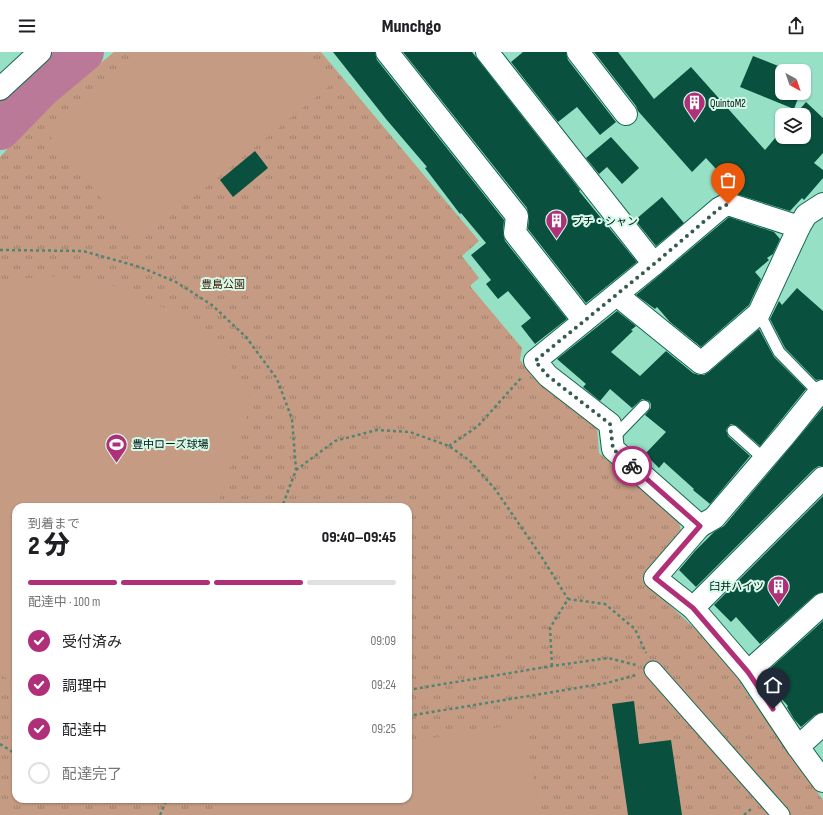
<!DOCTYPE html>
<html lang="ja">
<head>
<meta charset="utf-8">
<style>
	:root { --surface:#fff; --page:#f6f6f6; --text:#202124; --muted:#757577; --line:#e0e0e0; --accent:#b02f79 }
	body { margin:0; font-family:"Sofia Sans Condensed","Noto Sans JP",sans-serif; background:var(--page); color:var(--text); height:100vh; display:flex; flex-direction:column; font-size:15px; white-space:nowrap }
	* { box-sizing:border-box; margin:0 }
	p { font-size:13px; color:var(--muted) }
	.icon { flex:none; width:22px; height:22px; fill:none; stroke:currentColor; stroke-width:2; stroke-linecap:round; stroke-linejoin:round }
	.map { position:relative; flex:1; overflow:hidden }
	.drawer { position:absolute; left:12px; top:451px; width:400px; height:300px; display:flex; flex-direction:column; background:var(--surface); border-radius:12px; box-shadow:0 1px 3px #0004 }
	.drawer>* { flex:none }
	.needle { width:26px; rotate:140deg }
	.fabs { position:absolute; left:775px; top:12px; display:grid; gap:8px }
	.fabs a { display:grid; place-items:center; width:36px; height:36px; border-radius:8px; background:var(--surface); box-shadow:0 1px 3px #0004; font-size:20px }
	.pin { position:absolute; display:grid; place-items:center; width:34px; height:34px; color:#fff; margin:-41px -17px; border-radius:50% 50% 50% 0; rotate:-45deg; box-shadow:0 0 4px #0007 }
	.pin .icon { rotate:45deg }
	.courier { position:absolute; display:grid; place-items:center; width:40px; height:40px; margin:-20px; border:3px solid #b02f79; border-radius:50%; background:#fff; color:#222; box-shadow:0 1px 5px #0007 }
	.summary em { font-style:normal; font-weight:800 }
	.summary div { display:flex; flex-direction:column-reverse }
	.summary { display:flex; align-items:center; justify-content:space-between; height:68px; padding:0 16px }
	h1 { font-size:26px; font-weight:800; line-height:30px }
	.bar { display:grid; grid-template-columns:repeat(4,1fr); gap:6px 4px; align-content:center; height:48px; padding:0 16px }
	.bar i { height:5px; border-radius:3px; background:var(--line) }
	.bar .on { background:var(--accent) }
	.bar p { grid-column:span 4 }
	ol { padding:0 16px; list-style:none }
	li { display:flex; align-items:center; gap:12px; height:44px }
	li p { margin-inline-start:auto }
	li .icon { padding:4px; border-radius:50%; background:var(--accent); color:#fff; stroke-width:4 }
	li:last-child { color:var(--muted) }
	li i { width:22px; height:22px; border:2px solid var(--line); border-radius:50% }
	header { display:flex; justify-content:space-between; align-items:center; height:52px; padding:0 16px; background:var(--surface); font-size:18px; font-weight:800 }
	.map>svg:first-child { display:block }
	.grass { fill:url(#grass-tufts); fill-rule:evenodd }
	.garden { fill:#c59b84 }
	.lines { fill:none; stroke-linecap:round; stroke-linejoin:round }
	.river { stroke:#bb7999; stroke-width:40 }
	.building { fill:#09513e }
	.service-casing { stroke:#136650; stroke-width:13 }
	.pedestrian-casing { stroke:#136650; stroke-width:19 }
	.minor-casing { stroke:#136650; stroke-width:24 }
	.path { stroke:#528472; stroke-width:2.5; stroke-dasharray:3 3; stroke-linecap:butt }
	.service { stroke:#fff; stroke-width:11 }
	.pedestrian { stroke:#fff; stroke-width:17 }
	.minor { stroke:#fff; stroke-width:22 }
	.done { stroke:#345c4e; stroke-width:4; stroke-dasharray:0 7.2 }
	.route { stroke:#b02f79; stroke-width:5 }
	.labels { text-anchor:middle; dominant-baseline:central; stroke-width:4; stroke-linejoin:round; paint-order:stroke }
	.poi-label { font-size:11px; fill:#00140d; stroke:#d5f9eb; text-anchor:start }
	.park-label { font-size:11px; fill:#461d02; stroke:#d5f9eb }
</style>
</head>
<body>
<header><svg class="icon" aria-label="menu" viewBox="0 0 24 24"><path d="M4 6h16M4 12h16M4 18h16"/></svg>Munchgo<svg class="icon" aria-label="share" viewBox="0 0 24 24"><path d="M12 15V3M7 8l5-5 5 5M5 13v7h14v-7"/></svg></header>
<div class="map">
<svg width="823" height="763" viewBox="0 0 823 763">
	<defs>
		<pattern id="grass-tufts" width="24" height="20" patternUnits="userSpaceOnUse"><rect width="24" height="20" fill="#c59b84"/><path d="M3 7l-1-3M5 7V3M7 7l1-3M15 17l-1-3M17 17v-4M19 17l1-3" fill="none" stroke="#9e7d6a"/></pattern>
	</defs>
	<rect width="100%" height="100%" fill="#96e1c6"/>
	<path class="grass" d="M114,0H321L479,189L462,204L479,226L470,234L522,296L520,308L533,325L597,376L599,401L679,470L681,479L642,527L724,604L749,644L823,748V763H0V105L39,62ZM16,455H408V747H16Z"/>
	<g class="garden">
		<polygon points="148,0 308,0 333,31 138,191 48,82"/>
		<polygon points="48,224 85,227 121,236 155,250 196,277 222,302 245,334 249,348 246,369 217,455 16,455 16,633 0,622 0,229"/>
		<polygon points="525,671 539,763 220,763 218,747 408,747 408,690"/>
	</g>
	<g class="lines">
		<polyline class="river" points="0,78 41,36 84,0"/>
	</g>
	<g class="building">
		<polygon points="333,0 375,0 377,8 504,168 503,180 505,189 567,267 535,292 521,274 531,266 508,239 498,247 486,232 491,228 471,203 486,191 461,161 460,162 425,116 427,115 386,67"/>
		<polygon points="403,0 472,0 580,138 579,139 637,210 586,251 528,177 529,165 527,156"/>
		<polygon points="523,0 566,0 568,8 616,70 600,83 577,55 558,70 511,10"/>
		<polygon points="594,0 618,0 654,47 691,15 765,98 782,78 782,85 804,85 804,63 795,63 806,50 823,66 823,101 814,111 823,118 823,126 804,148 802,146 790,159 736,142 737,140 706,106 692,120 638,59 636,54"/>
		<polygon points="753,4 791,19 782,19 782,41 800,41 794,57 740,35"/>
		<polygon points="611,85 639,116 622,132 607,115 599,122 586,106"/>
		<polygon points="255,99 268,116 233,145 220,128"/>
		<polygon points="662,145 684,171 656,194 635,168"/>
		<polygon points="729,165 774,180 780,187 773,202 767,206 769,208 755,220 761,227 749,253 701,295 670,270 657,255 655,257 636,243"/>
		<polygon points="797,236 823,259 823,327 816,328 785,296 770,267 779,249 782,253"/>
		<polygon points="617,259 636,274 631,278 633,279 611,300 640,324 666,299 693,321 699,323 704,323 709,320 759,277 774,305 806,337 760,394 737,374 731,372 728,375 726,378 728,384 750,404 710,452 693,438 694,437 664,410 659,416 645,402 666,380 645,363 651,356 651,352 649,349 642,347 632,356 610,337 600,349 583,335 586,332 557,307"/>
		<polygon points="823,356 823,414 819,414 814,417 696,535 679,518 695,499 714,480 724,474"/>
		<polygon points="823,444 823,540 815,543 760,592 736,565 731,570 714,553"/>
		<polygon points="823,569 823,660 815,663 801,675 794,667 787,655 788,654 780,645 764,622"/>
		<polygon points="634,649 639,692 671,688 682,763 628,763 612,652"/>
	</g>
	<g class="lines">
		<defs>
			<g id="service">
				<polyline points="759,261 779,300 819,341"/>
				<polyline points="733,379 764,407"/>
				<polyline points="612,387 644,354"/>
			</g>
			<polyline id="pedestrian" points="653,618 781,763"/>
			<g id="minor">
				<polyline points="387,0 517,164 515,181 584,269"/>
				<polyline points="487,0 654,212"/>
				<polyline points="578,0 626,62"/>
				<polyline points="0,37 40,0"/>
				<polyline points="823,152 806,163 799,175 728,152 720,156 654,212 535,309 548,324 610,372 613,397 700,474 655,526 693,556 748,620 798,695 823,729"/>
				<polyline points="617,243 701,311 759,261 799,175"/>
				<polyline points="700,474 714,466 785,383 819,341 823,339"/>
				<polyline points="693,556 823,426"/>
				<polyline points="748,620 823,552"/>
				<polyline points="798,695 823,672"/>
			</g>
		</defs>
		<use href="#service" class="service-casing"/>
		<use href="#pedestrian" class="pedestrian-casing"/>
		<use href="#minor" class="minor-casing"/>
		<g class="path">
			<polyline points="0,198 83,199 140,215 176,230 212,253 246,285 277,327 292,367 296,418 282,455"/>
			<polyline points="449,394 478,374 521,326"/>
			<polyline points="296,418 335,389 377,378 410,380 449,394 470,409 495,437 541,504 568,547"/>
			<polyline points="552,614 550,576 568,547 605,552 635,577 646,601"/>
			<polyline points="408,638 552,614 608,606 636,613"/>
			<polyline points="408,664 607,631 636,623"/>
			<polyline points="0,692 16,702"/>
			<polyline points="160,763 167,747"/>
			<polyline points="744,763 751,757"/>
		</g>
		<use href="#service" class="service"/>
		<use href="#pedestrian" class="pedestrian"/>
		<use href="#minor" class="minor"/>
	</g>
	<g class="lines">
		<polyline class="done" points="632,414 613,397 610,372 548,324 535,309 654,212 720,156 728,152"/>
		<polyline class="route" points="632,414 700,474 655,526 693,556 748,620 773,657"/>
	</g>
	<defs>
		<symbol id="building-pin" viewBox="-11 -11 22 30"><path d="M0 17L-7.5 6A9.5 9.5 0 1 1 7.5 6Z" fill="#b02f79" stroke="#d5f9eb"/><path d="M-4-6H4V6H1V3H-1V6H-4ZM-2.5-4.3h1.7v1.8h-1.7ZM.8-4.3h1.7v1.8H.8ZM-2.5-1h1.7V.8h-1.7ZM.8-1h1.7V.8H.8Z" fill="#fff"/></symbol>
		<symbol id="stadium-pin" viewBox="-11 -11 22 30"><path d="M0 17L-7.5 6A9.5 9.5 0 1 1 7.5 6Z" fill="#b02f79" stroke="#d5f9eb"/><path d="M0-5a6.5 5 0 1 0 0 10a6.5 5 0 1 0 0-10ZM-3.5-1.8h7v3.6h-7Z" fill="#fff"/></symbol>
	</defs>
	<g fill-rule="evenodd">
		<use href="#building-pin" x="682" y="38" width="25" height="34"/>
		<use href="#building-pin" x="544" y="156" width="25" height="34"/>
		<use href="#stadium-pin" x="104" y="380" width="25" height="34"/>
		<use href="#building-pin" x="766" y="522" width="25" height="34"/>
	</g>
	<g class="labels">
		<g class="poi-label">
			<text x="710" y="51">QuintoM2</text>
			<text x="572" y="169">プチ・シャン</text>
			<text x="132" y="392">豊中ローズ球場</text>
			<text x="764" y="534" text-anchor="end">臼井ハイツ</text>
		</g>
		<g class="park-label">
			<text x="223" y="232">豊島公園</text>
		</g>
	</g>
</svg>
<div class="fabs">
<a><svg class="needle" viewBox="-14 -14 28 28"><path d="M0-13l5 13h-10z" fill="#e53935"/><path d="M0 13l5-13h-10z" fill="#757577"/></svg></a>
<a><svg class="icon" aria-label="layers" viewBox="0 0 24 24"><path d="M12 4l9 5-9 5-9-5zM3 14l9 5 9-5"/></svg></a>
</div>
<div class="pin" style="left:728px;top:152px;background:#ea580c"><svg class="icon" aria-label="bag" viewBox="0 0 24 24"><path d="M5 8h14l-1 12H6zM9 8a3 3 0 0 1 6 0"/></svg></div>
<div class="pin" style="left:773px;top:657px;background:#1f2937"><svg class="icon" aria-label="home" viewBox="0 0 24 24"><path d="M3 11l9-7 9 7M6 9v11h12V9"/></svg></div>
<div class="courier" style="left:632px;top:414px"><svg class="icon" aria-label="bike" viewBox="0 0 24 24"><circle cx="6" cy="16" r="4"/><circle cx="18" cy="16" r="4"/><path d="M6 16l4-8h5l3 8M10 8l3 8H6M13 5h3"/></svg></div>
<section class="drawer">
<div class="summary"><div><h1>2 分</h1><p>到着まで</p></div><em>09:40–09:45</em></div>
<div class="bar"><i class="on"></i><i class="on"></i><i class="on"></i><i></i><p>配達中 · 100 m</p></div>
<ol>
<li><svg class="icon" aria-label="check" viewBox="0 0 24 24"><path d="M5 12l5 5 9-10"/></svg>受付済み<p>09:09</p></li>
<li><svg class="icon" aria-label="check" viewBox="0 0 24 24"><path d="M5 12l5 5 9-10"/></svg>調理中<p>09:24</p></li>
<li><svg class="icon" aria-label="check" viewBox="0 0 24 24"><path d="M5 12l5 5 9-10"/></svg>配達中<p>09:25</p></li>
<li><i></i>配達完了</li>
</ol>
</section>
</div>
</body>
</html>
